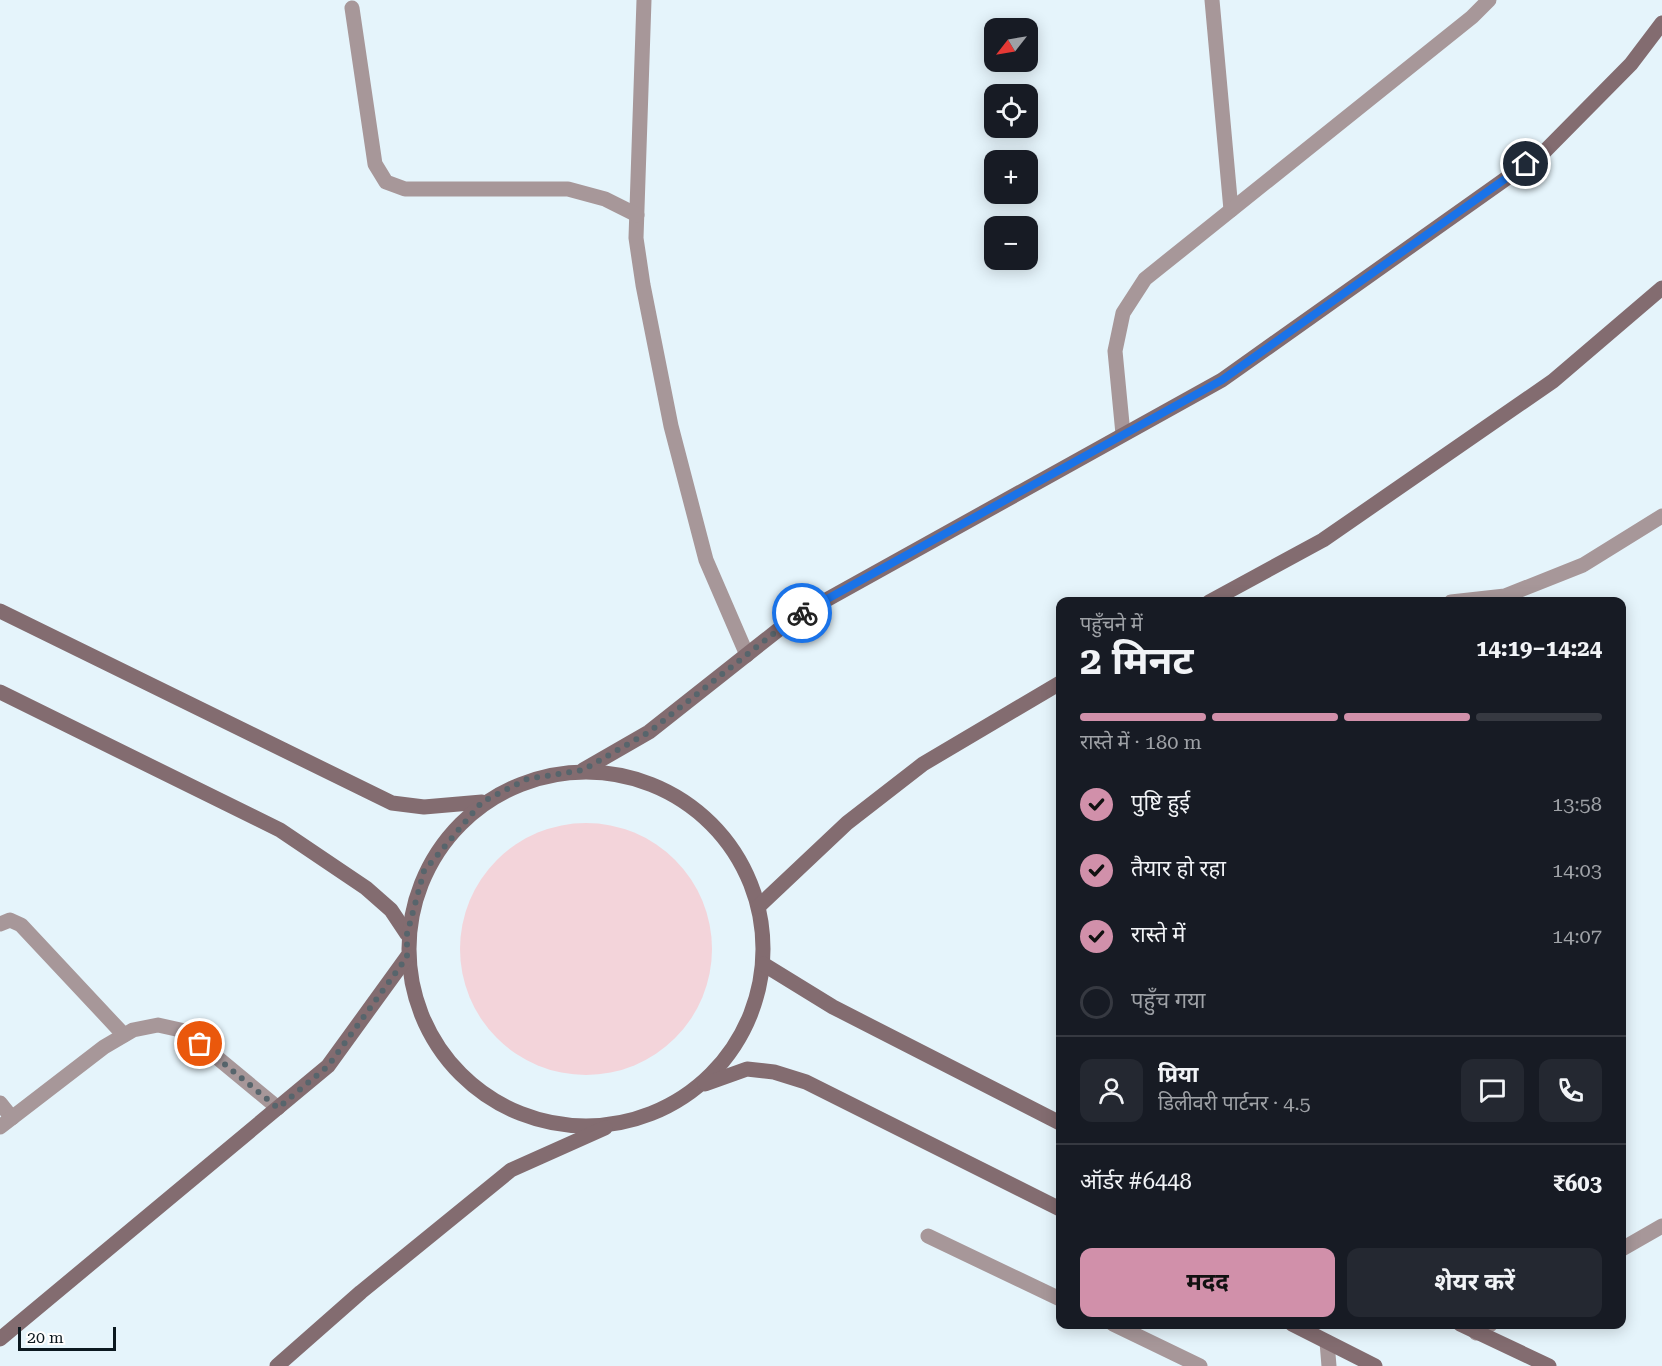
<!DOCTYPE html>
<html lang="hi">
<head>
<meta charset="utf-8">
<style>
	:root { --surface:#171b24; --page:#242831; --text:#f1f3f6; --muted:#9ea1a6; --line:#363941; --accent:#d190aa }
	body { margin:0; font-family:"Roboto Serif","Noto Sans Devanagari",serif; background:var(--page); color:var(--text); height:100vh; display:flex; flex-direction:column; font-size:22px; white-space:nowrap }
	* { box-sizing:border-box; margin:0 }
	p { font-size:20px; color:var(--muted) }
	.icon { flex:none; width:33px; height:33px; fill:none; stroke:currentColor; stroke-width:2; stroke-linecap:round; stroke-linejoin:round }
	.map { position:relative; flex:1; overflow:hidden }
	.panel { position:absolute; left:1056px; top:597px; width:570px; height:732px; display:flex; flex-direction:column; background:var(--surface); border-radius:12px; box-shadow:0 3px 15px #0003 }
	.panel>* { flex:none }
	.needle { width:39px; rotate:239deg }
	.tools { position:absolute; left:984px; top:18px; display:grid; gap:12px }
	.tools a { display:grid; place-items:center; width:54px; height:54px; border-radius:12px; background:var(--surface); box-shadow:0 3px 15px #0003; font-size:30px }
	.scale { position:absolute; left:18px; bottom:15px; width:98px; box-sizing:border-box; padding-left:6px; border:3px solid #0b181f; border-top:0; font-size:16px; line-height:21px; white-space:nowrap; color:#0b181f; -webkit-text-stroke:4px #fefefe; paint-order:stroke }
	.pin { position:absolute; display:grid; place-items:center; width:51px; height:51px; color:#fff; margin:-26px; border:3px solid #fff; border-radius:50%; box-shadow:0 2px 6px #0007 }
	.courier { position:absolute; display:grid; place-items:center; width:60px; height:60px; margin:-30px; border:4px solid #1a73e8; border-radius:50%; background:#fff; color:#222; box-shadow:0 2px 8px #0007 }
	.head em { font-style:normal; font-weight:700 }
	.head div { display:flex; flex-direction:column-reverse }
	.head { display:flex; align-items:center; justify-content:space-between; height:102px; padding:0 24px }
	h1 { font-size:39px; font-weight:700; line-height:45px }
	.bar { display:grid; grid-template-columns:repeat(4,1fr); gap:9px 6px; align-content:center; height:72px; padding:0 24px }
	.bar i { height:8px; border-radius:4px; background:var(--line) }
	.bar .selected { background:var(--accent) }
	.bar p { grid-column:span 4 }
	.line { display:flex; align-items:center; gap:15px; padding:0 24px; border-top:2px solid var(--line) }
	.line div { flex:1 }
	.round { display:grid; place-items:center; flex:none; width:63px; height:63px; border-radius:12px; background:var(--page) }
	ol { padding:0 24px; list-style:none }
	li { display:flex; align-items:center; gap:18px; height:66px }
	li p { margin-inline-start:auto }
	li .icon { padding:6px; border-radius:50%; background:var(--accent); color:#111; stroke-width:4 }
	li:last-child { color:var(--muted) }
	li i { width:33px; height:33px; border:3px solid var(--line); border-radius:50% }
	.action { display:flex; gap:12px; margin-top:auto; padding:12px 24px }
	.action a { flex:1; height:69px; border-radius:12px; background:var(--accent); color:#111; font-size:24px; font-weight:700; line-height:69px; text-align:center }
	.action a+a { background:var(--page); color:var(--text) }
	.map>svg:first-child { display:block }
	.green { fill:#f3d4da }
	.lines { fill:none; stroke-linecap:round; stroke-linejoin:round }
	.lane { stroke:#a79799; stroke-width:15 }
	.street { stroke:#a79799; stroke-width:15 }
	.secondary { stroke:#836c70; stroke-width:15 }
	.done { stroke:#57656c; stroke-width:6; stroke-dasharray:0 10.8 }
	.route { stroke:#1a73e8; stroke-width:8 }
</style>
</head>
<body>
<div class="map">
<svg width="1662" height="1366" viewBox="0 0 1662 1366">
	<rect width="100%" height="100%" fill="#e5f4fb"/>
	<circle class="green" cx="586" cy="949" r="126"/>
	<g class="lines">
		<g class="lane">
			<polyline points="0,924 10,920 21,925 124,1035"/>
			<polyline points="0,1103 12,1118"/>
			<polyline points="0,1127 104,1047 133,1030 158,1025 185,1031 278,1108"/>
		</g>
		<g class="street">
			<polyline points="644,0 636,238 643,285 671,426 706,560 747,655"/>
			<polyline points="1212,0 1231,210"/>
			<polyline points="352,8 375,164 386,182 405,189 568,189 605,199 637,215"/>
			<polyline points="1123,434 1115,351 1123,313 1145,279 1472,17 1489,0"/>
			<polyline points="1451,602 1505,596 1583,565 1662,516"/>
			<polyline points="928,1236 1060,1299"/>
			<polyline points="1622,1249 1662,1226"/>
			<polyline points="1113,1324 1200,1366"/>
			<polyline points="1476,1333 1491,1324"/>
			<polyline points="1327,1342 1329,1366"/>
		</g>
		<g class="secondary">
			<polyline points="1209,602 1323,540 1553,381 1662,288"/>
			<polyline points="0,611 392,803 424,807 482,802"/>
			<polyline points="0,692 280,830 366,888 391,910 407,934"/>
			<polyline points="583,770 649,732 792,619 1222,380 1545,151 1631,64 1662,23"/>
			<circle cx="586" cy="949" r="177"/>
			<polyline points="759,906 847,823 923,764 1060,683"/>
			<polyline points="763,964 833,1007 1060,1123"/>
			<polyline points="705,1084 747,1069 774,1072 806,1082 1060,1209"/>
			<polyline points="1292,1324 1375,1366"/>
			<polyline points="1460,1324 1549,1366"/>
			<polyline points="0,1339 328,1066 407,957"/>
			<polyline points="277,1366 361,1292 511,1170 605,1128"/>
		</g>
	</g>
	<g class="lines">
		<polyline class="done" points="200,1044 278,1108 328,1066 407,957 407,934 424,871 482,802 527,779 583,770 649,732 792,619 802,613"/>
		<polyline class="route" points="802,613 1222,380 1526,164"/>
	</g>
</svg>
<div class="tools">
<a><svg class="needle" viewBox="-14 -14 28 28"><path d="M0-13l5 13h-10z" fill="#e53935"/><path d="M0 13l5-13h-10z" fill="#9ea1a6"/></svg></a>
<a><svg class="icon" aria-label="locate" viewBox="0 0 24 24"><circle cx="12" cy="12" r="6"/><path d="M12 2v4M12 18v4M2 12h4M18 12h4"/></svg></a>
<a>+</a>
<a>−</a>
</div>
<div class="scale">20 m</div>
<div class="pin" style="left:200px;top:1044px;background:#ea580c"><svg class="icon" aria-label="bag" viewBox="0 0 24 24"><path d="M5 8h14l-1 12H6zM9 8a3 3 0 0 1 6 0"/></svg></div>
<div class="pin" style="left:1526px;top:164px;background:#1f2937"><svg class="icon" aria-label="home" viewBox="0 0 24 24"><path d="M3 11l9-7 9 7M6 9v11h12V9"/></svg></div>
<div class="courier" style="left:802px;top:613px"><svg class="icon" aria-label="bike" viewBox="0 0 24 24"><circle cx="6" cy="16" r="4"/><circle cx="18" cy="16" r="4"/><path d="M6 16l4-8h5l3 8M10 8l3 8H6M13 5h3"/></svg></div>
<section class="panel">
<div class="head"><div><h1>2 मिनट</h1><p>पहुँचने में</p></div><em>14:19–14:24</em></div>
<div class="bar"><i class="selected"></i><i class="selected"></i><i class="selected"></i><i></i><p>रास्ते में · 180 m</p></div>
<ol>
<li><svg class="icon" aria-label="check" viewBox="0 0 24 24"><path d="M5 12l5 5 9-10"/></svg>पुष्टि हुई<p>13:58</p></li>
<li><svg class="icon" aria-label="check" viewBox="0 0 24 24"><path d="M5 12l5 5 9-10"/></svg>तैयार हो रहा<p>14:03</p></li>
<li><svg class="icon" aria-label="check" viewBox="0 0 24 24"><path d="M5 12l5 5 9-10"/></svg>रास्ते में<p>14:07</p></li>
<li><i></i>पहुँच गया</li>
</ol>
<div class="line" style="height:108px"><a class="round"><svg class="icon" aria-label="person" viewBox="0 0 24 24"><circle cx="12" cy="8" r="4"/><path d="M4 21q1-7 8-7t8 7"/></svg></a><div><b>प्रिया</b><p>डिलीवरी पार्टनर · 4.5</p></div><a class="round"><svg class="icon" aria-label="chat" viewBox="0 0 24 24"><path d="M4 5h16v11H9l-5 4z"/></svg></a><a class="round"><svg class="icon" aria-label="phone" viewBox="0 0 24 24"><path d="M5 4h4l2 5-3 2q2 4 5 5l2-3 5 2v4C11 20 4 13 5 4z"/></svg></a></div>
<div class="line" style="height:78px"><div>ऑर्डर #6448</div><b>₹603</b></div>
<div class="action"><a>मदद</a><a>शेयर करें</a></div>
</section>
</div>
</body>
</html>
